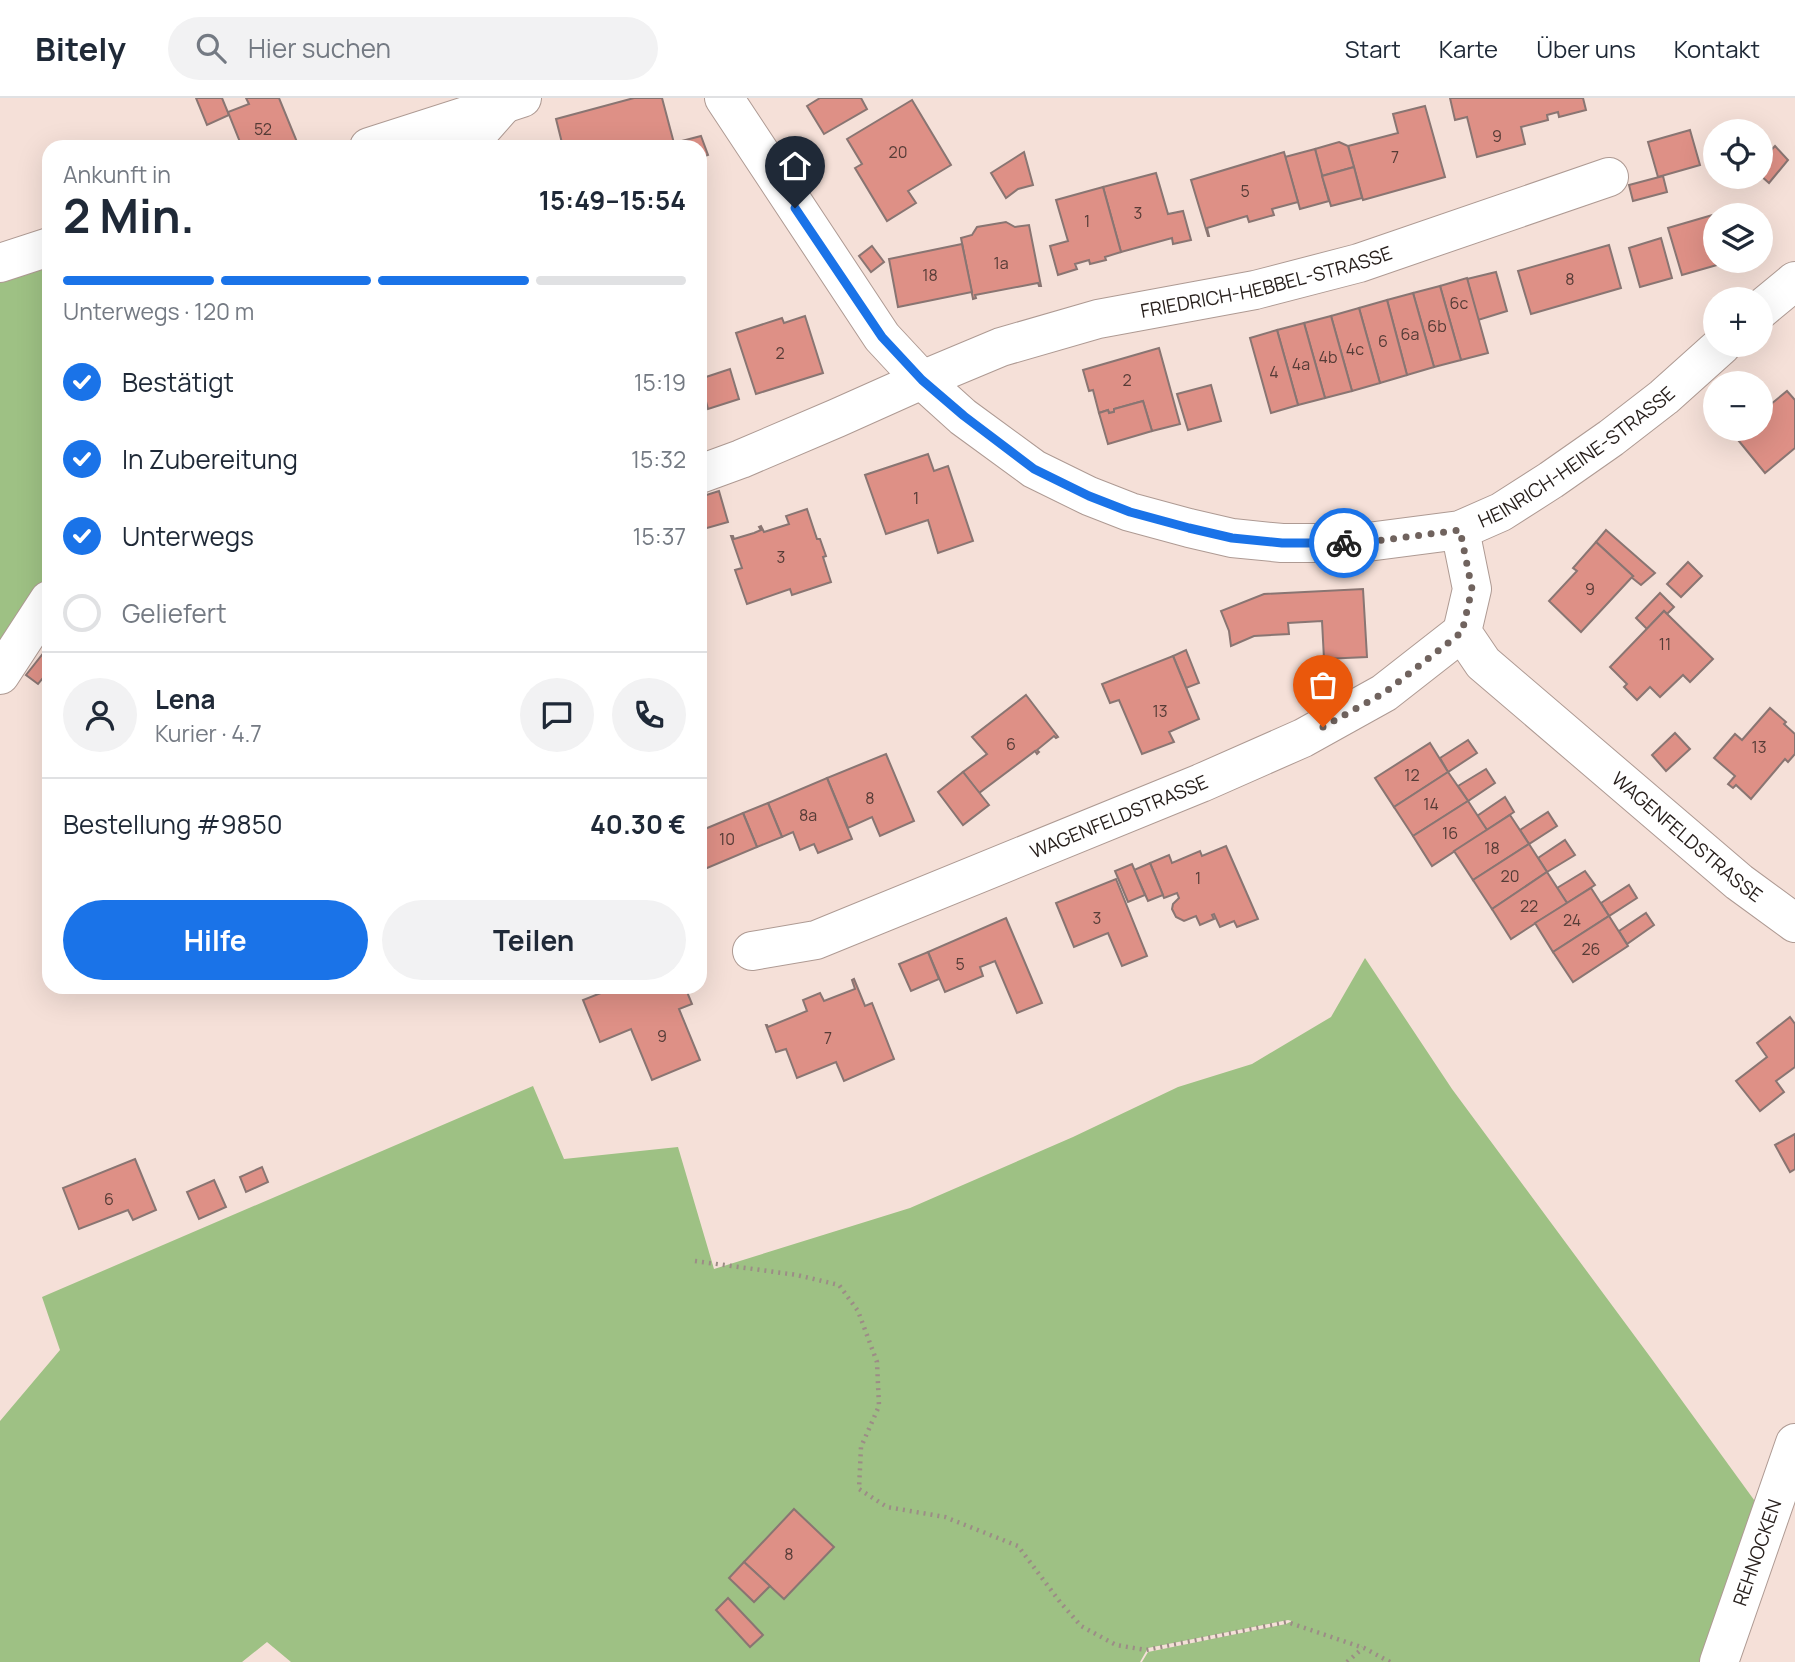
<!DOCTYPE html>
<html lang="de">
<head>
<meta charset="utf-8">
<style>
	:root { --surface:#fff; --page:#f2f2f3; --text:#1f2937; --muted:#747a83; --line:#e0e1e3; --accent:#1a73e8 }
	body { margin:0; font-family:Manrope,sans-serif; background:var(--page); color:var(--text); height:100vh; display:flex; flex-direction:column; font-size:26px; white-space:nowrap }
	* { box-sizing:border-box; margin:0 }
	p { font-size:23px; color:var(--muted) }
	.icon { flex:none; width:38px; height:38px; fill:none; stroke:currentColor; stroke-width:2; stroke-linecap:round; stroke-linejoin:round }
	.map { position:relative; flex:1; overflow:hidden }
	.side { position:absolute; left:42px; top:42px; width:665px; height:854px; display:flex; flex-direction:column; background:var(--surface); border-radius:21px; box-shadow:0 7px 28px #0002 }
	.side>* { flex:none }
	.fabs { position:absolute; left:1703px; top:21px; display:grid; gap:14px }
	.fabs a { display:grid; place-items:center; width:70px; height:70px; border-radius:50%; background:var(--surface); box-shadow:0 7px 28px #0002; font-size:35px }
	.pin { position:absolute; display:grid; place-items:center; width:60px; height:60px; color:#fff; margin:-72px -30px; border-radius:50% 50% 50% 0; rotate:-45deg; box-shadow:0 0 7px #0007 }
	.pin .icon { rotate:45deg }
	.courier { position:absolute; display:grid; place-items:center; width:70px; height:70px; margin:-35px; border:5px solid #1a73e8; border-radius:50%; background:#fff; color:#222; box-shadow:0 2px 9px #0007 }
	.overview em { font-style:normal; font-weight:700 }
	.overview div { display:flex; flex-direction:column-reverse }
	.overview { display:flex; align-items:center; justify-content:space-between; height:119px; padding:0 21px }
	h1 { font-size:46px; font-weight:700; line-height:52px }
	.bar { display:grid; grid-template-columns:repeat(4,1fr); gap:10px 7px; align-content:center; height:84px; padding:0 21px }
	.bar i { height:9px; border-radius:5px; background:var(--line) }
	.bar .selected { background:var(--accent) }
	.bar p { grid-column:span 4 }
	.line { display:flex; align-items:center; gap:18px; padding:0 21px; border-top:2px solid var(--line) }
	.line div { flex:1 }
	.round { display:grid; place-items:center; flex:none; width:74px; height:74px; border-radius:37px; background:var(--page) }
	ol { padding:0 21px; list-style:none }
	li { display:flex; align-items:center; gap:21px; height:77px }
	li p { margin-inline-start:auto }
	li .icon { padding:7px; border-radius:50%; background:var(--accent); color:#fff; stroke-width:4 }
	li:last-child { color:var(--muted) }
	li i { width:38px; height:38px; border:4px solid var(--line); border-radius:50% }
	.cta { display:flex; gap:14px; margin-top:auto; padding:14px 21px }
	.cta a { flex:1; height:80px; border-radius:42px; background:var(--accent); color:#fff; font-size:28px; font-weight:700; line-height:80px; text-align:center }
	.cta a+a { background:var(--page); color:var(--text) }
	header { display:flex; align-items:center; gap:42px; box-sizing:border-box; height:98px; padding:0 35px; background:var(--surface); border-bottom:2px solid var(--line) }
	header strong { font-size:33px }
	nav { display:flex; gap:38px; margin-inline-start:auto; font-size:24px }
	.search { width:490px; height:63px; background:var(--page); display:flex; align-items:center; gap:18px; box-sizing:border-box; padding:0 24px; border-radius:38px; color:var(--muted); font-size:26px }
	.map>svg:first-child { display:block }
	.green { fill:#9ec184 }
	.building { fill:#de9086; stroke:#897572; stroke-width:2 }
	.lines { fill:none; stroke-linecap:round; stroke-linejoin:round }
	.minor-casing { stroke:#ae9a93; stroke-width:40 }
	.path { stroke:#9c8c86; stroke-width:4.5; stroke-dasharray:2 5; stroke-linecap:butt }
	.minor { stroke:#fff; stroke-width:38 }
	.done { stroke:#70635e; stroke-width:7; stroke-dasharray:0 12.6 }
	.route { stroke:#1a73e8; stroke-width:9 }
	.labels { text-anchor:middle; dominant-baseline:central; stroke-width:5; stroke-linejoin:round; paint-order:stroke }
	.number-label { font-size:16px; fill:#563c37 }
	.street-label { font-size:19px; fill:#28201d; stroke:#f5e0d8 }
</style>
</head>
<body>
<header>
<strong>Bitely</strong>
<div class="search"><svg class="icon" aria-label="search" viewBox="0 0 24 24"><circle cx="10" cy="10" r="6"/><path d="M15 15l6 6"/></svg>Hier suchen</div>
<nav><a>Start</a><a>Karte</a><a>Über uns</a><a>Kontakt</a></nav>
</header>
<div class="map">
<svg width="1795" height="1564" viewBox="0 0 1795 1564">
	<rect width="100%" height="100%" fill="#f5e0d8"/>
	<g class="green">
		<polygon points="49,159 49,484 0,550 0,175"/>
		<polygon points="1365,860 1452,991 1651,1260 1757,1406 1704,1564 1142,1564 1148,1554 1286,1526 1292,1523 1288,1522 1148,1550 1140,1564 291,1564 267,1544 242,1564 0,1564 0,1323 60,1252 42,1199 533,988 564,1061 678,1049 714,1171 910,1110 1073,1039 1178,989 1252,966 1331,919"/>
	</g>
	<g class="building">
		<polygon points="196,0 222,0 229,17 207,27"/>
		<polygon points="246,0 279,0 297,44 284,49 242,49 228,14 249,6"/>
		<polygon points="634,0 662,0 675,49 563,49 556,21"/>
		<polygon points="820,0 861,0 867,11 824,36 807,8"/>
		<polygon points="1450,0 1583,0 1586,12 1559,19 1558,14 1547,17 1548,22 1521,29 1525,46 1477,59 1467,19 1455,22"/>
		<polygon points="912,2 951,67 908,93 916,105 887,123 855,70 862,66 847,41"/>
		<polygon points="1425,8 1445,79 1363,102 1348,48 1398,35 1393,16"/>
		<polygon points="1690,32 1700,67 1658,79 1648,44"/>
		<polygon points="701,38 708,57 700,60 700,49 675,49 674,45"/>
		<polygon points="1339,44 1348,48 1354,69 1322,78 1315,51"/>
		<polygon points="1775,48 1788,62 1769,85 1760,77 1760,64"/>
		<polygon points="1315,51 1329,103 1300,111 1285,59"/>
		<polygon points="1024,54 1033,87 1018,91 1006,100 991,75"/>
		<polygon points="1284,54 1298,104 1272,111 1274,117 1249,124 1247,118 1207,130 1209,138 1208,138 1191,82"/>
		<polygon points="1354,69 1362,100 1331,108 1322,78"/>
		<polygon points="1156,75 1168,116 1183,113 1191,142 1173,146 1172,140 1121,154 1103,89"/>
		<polygon points="1663,78 1667,94 1633,103 1629,87"/>
		<polygon points="1103,89 1121,154 1105,159 1106,162 1090,166 1089,162 1075,166 1077,171 1058,177 1050,148 1068,143 1056,102"/>
		<polygon points="1733,111 1735,117 1715,117 1715,163 1731,163 1682,177 1668,130"/>
		<polygon points="1006,124 1015,129 1029,127 1041,188 1039,188 1038,185 975,197 976,200 973,201 961,140 972,137 977,129"/>
		<polygon points="1661,140 1672,180 1640,189 1629,150"/>
		<polygon points="962,146 972,194 898,209 889,161"/>
		<polygon points="1609,147 1621,190 1531,216 1518,173"/>
		<polygon points="872,148 884,164 871,174 859,158"/>
		<polygon points="1496,174 1507,213 1478,222 1467,181"/>
		<polygon points="1467,180 1488,255 1461,262 1440,188"/>
		<polygon points="1440,188 1461,262 1434,269 1413,195"/>
		<polygon points="1413,195 1434,269 1407,277 1387,202"/>
		<polygon points="1387,202 1407,277 1380,285 1359,210"/>
		<polygon points="1359,210 1380,285 1352,293 1331,218"/>
		<polygon points="805,218 823,275 756,296 736,235 782,220 784,225"/>
		<polygon points="1331,218 1352,293 1325,300 1304,225"/>
		<polygon points="1304,225 1325,300 1298,307 1277,232"/>
		<polygon points="1277,232 1298,307 1271,315 1250,240"/>
		<polygon points="1159,250 1180,326 1152,333 1143,303 1114,311 1114,314 1109,315 1108,312 1099,315 1093,292 1089,293 1083,272"/>
		<polygon points="730,271 739,301 708,311 700,281"/>
		<polygon points="1211,287 1221,323 1188,332 1177,296"/>
		<polygon points="1787,293 1795,302 1795,350 1765,375 1734,337 1741,331 1760,331 1760,315"/>
		<polygon points="1143,303 1152,333 1108,346 1099,315 1108,312 1109,315 1114,314 1114,311"/>
		<polygon points="928,356 934,373 948,368 973,443 938,455 928,422 886,436 865,377"/>
		<polygon points="719,393 728,424 700,432 700,399"/>
		<polygon points="807,411 817,441 820,441 826,458 823,459 831,484 792,497 790,491 747,506 735,472 742,470 731,438 733,438 734,441 754,435 761,432 759,429 761,428 764,434 789,426 786,418"/>
		<polygon points="1606,432 1655,475 1641,487 1631,479 1633,478 1596,444"/>
		<polygon points="1596,444 1633,478 1581,534 1549,503 1577,473 1573,470"/>
		<polygon points="1688,464 1702,478 1681,499 1667,486"/>
		<polygon points="1363,491 1367,559 1324,561 1322,523 1288,525 1289,536 1254,538 1231,548 1229,533 1221,513 1264,496"/>
		<polygon points="1660,495 1674,509 1667,516 1664,513 1647,531 1636,520"/>
		<polygon points="1664,513 1713,561 1690,584 1683,577 1660,599 1650,589 1637,602 1624,589 1627,586 1610,569"/>
		<polygon points="1186,552 1199,585 1186,590 1173,558"/>
		<polygon points="45,553 49,557 49,573 38,586 26,577"/>
		<polygon points="1173,558 1199,621 1169,634 1174,644 1142,656 1119,602 1110,605 1102,586"/>
		<polygon points="1026,597 1058,639 1056,640 1054,638 1037,652 1039,654 1037,656 1035,653 979,695 963,674 987,656 972,639"/>
		<polygon points="1770,610 1786,624 1784,626 1795,636 1795,656 1788,664 1785,661 1751,701 1736,687 1733,690 1728,686 1735,678 1714,660 1735,636 1742,642"/>
		<polygon points="1675,635 1690,651 1666,673 1652,657"/>
		<polygon points="1468,642 1477,655 1448,674 1440,660"/>
		<polygon points="1430,645 1448,674 1394,709 1375,680"/>
		<polygon points="886,656 914,723 880,738 872,719 848,730 827,680"/>
		<polygon points="1486,671 1495,685 1468,703 1458,688"/>
		<polygon points="963,674 989,707 963,727 938,694"/>
		<polygon points="1448,674 1468,703 1413,738 1394,709"/>
		<polygon points="827,680 852,741 818,755 814,746 800,752 793,734 782,739 768,705"/>
		<polygon points="1505,699 1514,714 1487,732 1477,718"/>
		<polygon points="1468,703 1487,732 1432,768 1413,738"/>
		<polygon points="768,705 782,739 757,749 743,715"/>
		<polygon points="1548,714 1557,728 1529,746 1520,732"/>
		<polygon points="743,715 757,749 700,773 700,733"/>
		<polygon points="1510,717 1529,746 1473,782 1454,753"/>
		<polygon points="1565,742 1575,757 1547,774 1538,760"/>
		<polygon points="1529,746 1547,774 1492,811 1473,782"/>
		<polygon points="1226,748 1258,821 1237,829 1234,823 1220,829 1214,816 1212,817 1214,821 1200,827 1196,818 1184,823 1176,819 1172,811 1173,806 1179,800 1177,795 1164,800 1150,765 1169,757 1172,765 1200,753 1202,758"/>
		<polygon points="1150,765 1163,797 1148,803 1134,772"/>
		<polygon points="1132,766 1145,797 1128,804 1115,773"/>
		<polygon points="1585,773 1595,787 1567,805 1557,790"/>
		<polygon points="1547,774 1567,805 1511,841 1492,811"/>
		<polygon points="1116,781 1147,858 1122,868 1108,835 1074,849 1056,805"/>
		<polygon points="1629,787 1637,800 1609,818 1601,805"/>
		<polygon points="1591,790 1609,818 1553,854 1535,825"/>
		<polygon points="1646,815 1654,827 1627,846 1619,833"/>
		<polygon points="1609,818 1628,848 1573,884 1553,854"/>
		<polygon points="1006,820 1042,905 1017,915 995,863 980,869 983,878 945,894 928,854"/>
		<polygon points="928,854 939,881 911,893 899,866"/>
		<polygon points="854,881 865,908 872,905 894,961 844,983 836,964 797,980 786,951 776,954 766,927 767,927 768,929 807,913 803,902 820,895 824,903 855,891 852,882"/>
		<polygon points="616,889 685,889 692,906 679,911 700,962 652,982 631,931 600,944 583,902"/>
		<polygon points="1790,919 1795,926 1795,969 1776,983 1784,994 1760,1013 1736,983 1767,959 1757,945"/>
		<polygon points="1795,1036 1795,1071 1790,1074 1775,1047"/>
		<polygon points="135,1061 156,1112 133,1122 128,1112 79,1131 63,1090"/>
		<polygon points="262,1069 268,1084 246,1094 240,1079"/>
		<polygon points="214,1082 226,1109 199,1121 187,1094"/>
		<polygon points="794,1411 834,1449 784,1501 744,1464"/>
		<polygon points="744,1464 770,1488 754,1504 729,1480"/>
		<polygon points="728,1500 763,1537 750,1549 716,1512"/>
	</g>
	<g class="lines">
		<defs>
			<g id="minor">
				<path id="s1" d="M724,0L882,239L922,282L963,319L1034,371L1089,398L1130,414L1189,430L1232,440L1282,445H1360L1460,432L1501,414L1551,382L1611,340L1664,299L1722,247"/>
				<polyline points="369,49 522,0"/>
				<polyline points="466,49 503,7"/>
				<polyline points="0,165 49,149"/>
				<polyline points="1760,212 1795,183"/>
				<path id="s2" d="M700,376L741,361L837,320L922,282L1001,249L1098,221L1255,192L1359,165L1609,79"/>
				<path id="s3" d="M1460,432L1472,491L1462,534L1483,565L1739,784L1795,825"/>
				<polyline points="0,577 49,502"/>
				<path id="s4" d="M752,853L816,842L1201,685L1303,640L1384,595L1462,534"/>
				<path id="s5" d="M1719,1564L1795,1345"/>
			</g>
		</defs>
		<use href="#minor" class="minor-casing"/>
		<g class="path">
			<polyline points="695,1163 797,1177 839,1187 858,1213 877,1264 879,1308 861,1349 859,1391 887,1409 945,1419 1018,1448 1060,1504 1081,1528 1116,1547 1146,1552 1287,1524 1364,1550 1390,1564"/>
			<polyline points="1347,1564 1363,1550"/>
		</g>
		<use href="#minor" class="minor"/>
	</g>
	<g class="lines">
		<polyline class="done" points="1323,629 1384,595 1462,534 1472,491 1460,432 1360,445 1344,445"/>
		<polyline class="route" points="795,110 882,239 922,282 964,318 1034,371 1089,398 1130,414 1189,430 1232,440 1282,445 1344,445"/>
	</g>
	<g class="labels">
		<g class="number-label">
			<text x="263" y="31">52</text>
			<text x="1497" y="38">9</text>
			<text x="898" y="54">20</text>
			<text x="1395" y="59">7</text>
			<text x="1245" y="93">5</text>
			<text x="1138" y="115">3</text>
			<text x="1087" y="123">1</text>
			<text x="1001" y="165">1a</text>
			<text x="930" y="177">18</text>
			<text x="1570" y="181">8</text>
			<text x="1459" y="205">6c</text>
			<text x="1437" y="228">6b</text>
			<text x="1410" y="236">6a</text>
			<text x="1383" y="243">6</text>
			<text x="1355" y="251">4c</text>
			<text x="780" y="255">2</text>
			<text x="1328" y="259">4b</text>
			<text x="1301" y="266">4a</text>
			<text x="1274" y="274">4</text>
			<text x="1127" y="282">2</text>
			<text x="916" y="400">1</text>
			<text x="781" y="459">3</text>
			<text x="1590" y="491">9</text>
			<text x="1665" y="546">11</text>
			<text x="1160" y="613">13</text>
			<text x="1011" y="646">6</text>
			<text x="1759" y="649">13</text>
			<text x="1412" y="677">12</text>
			<text x="870" y="700">8</text>
			<text x="1431" y="706">14</text>
			<text x="808" y="717">8a</text>
			<text x="1450" y="735">16</text>
			<text x="727" y="741">10</text>
			<text x="1492" y="750">18</text>
			<text x="1510" y="778">20</text>
			<text x="1198" y="780">1</text>
			<text x="1529" y="808">22</text>
			<text x="1097" y="820">3</text>
			<text x="1572" y="822">24</text>
			<text x="1591" y="851">26</text>
			<text x="960" y="866">5</text>
			<text x="662" y="938">9</text>
			<text x="828" y="940">7</text>
			<text x="109" y="1101">6</text>
			<text x="789" y="1456">8</text>
		</g>
		<g class="street-label">
			<text stroke="none"><textPath href="#s2" startOffset="600">FRIEDRICH-HEBBEL-STRASSE</textPath></text>
			<text stroke="none"><textPath href="#s1" startOffset="1066">HEINRICH-HEINE-STRASSE</textPath></text>
			<text stroke="none"><textPath href="#s4" startOffset="392">WAGENFELDSTRASSE</textPath></text>
			<text stroke="none"><textPath href="#s3" startOffset="410">WAGENFELDSTRASSE</textPath></text>
			<text stroke="none"><textPath href="#s5" startOffset="116">REHNOCKEN</textPath></text>
		</g>
	</g>
</svg>
<div class="fabs">
<a><svg class="icon" aria-label="locate" viewBox="0 0 24 24"><circle cx="12" cy="12" r="6"/><path d="M12 2v4M12 18v4M2 12h4M18 12h4"/></svg></a>
<a><svg class="icon" aria-label="layers" viewBox="0 0 24 24"><path d="M12 4l9 5-9 5-9-5zM3 14l9 5 9-5"/></svg></a>
<a>+</a>
<a>−</a>
</div>
<div class="pin" style="left:1323px;top:629px;background:#ea580c"><svg class="icon" aria-label="bag" viewBox="0 0 24 24"><path d="M5 8h14l-1 12H6zM9 8a3 3 0 0 1 6 0"/></svg></div>
<div class="pin" style="left:795px;top:110px;background:#1f2937"><svg class="icon" aria-label="home" viewBox="0 0 24 24"><path d="M3 11l9-7 9 7M6 9v11h12V9"/></svg></div>
<div class="courier" style="left:1344px;top:445px"><svg class="icon" aria-label="bike" viewBox="0 0 24 24"><circle cx="6" cy="16" r="4"/><circle cx="18" cy="16" r="4"/><path d="M6 16l4-8h5l3 8M10 8l3 8H6M13 5h3"/></svg></div>
<section class="side">
<div class="overview"><div><h1>2 Min.</h1><p>Ankunft in</p></div><em>15:49–15:54</em></div>
<div class="bar"><i class="selected"></i><i class="selected"></i><i class="selected"></i><i></i><p>Unterwegs · 120 m</p></div>
<ol>
<li><svg class="icon" aria-label="check" viewBox="0 0 24 24"><path d="M5 12l5 5 9-10"/></svg>Bestätigt<p>15:19</p></li>
<li><svg class="icon" aria-label="check" viewBox="0 0 24 24"><path d="M5 12l5 5 9-10"/></svg>In Zubereitung<p>15:32</p></li>
<li><svg class="icon" aria-label="check" viewBox="0 0 24 24"><path d="M5 12l5 5 9-10"/></svg>Unterwegs<p>15:37</p></li>
<li><i></i>Geliefert</li>
</ol>
<div class="line" style="height:126px"><a class="round"><svg class="icon" aria-label="person" viewBox="0 0 24 24"><circle cx="12" cy="8" r="4"/><path d="M4 21q1-7 8-7t8 7"/></svg></a><div><b>Lena</b><p>Kurier · 4.7</p></div><a class="round"><svg class="icon" aria-label="chat" viewBox="0 0 24 24"><path d="M4 5h16v11H9l-5 4z"/></svg></a><a class="round"><svg class="icon" aria-label="phone" viewBox="0 0 24 24"><path d="M5 4h4l2 5-3 2q2 4 5 5l2-3 5 2v4C11 20 4 13 5 4z"/></svg></a></div>
<div class="line" style="height:91px"><div>Bestellung #9850</div><b>40.30 €</b></div>
<div class="cta"><a>Hilfe</a><a>Teilen</a></div>
</section>
</div>
</body>
</html>
